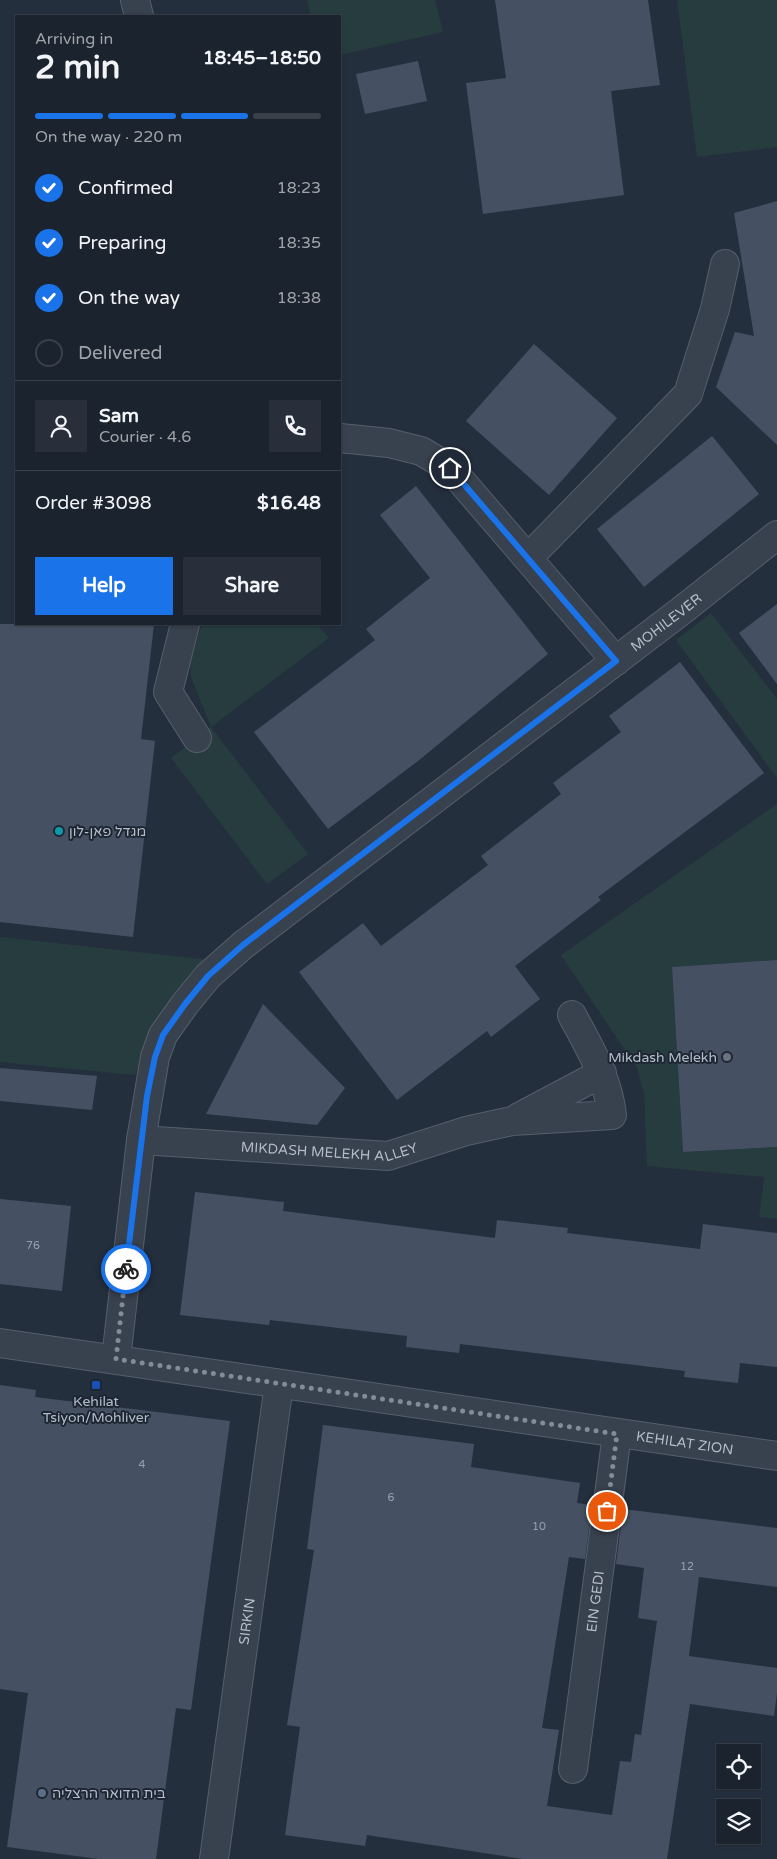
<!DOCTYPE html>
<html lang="en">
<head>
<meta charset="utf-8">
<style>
	:root { --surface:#1b232e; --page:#282f3a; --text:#f1f3f6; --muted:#a0a4aa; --line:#39404a; --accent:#1a73e8 }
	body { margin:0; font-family:"Varela Round",Heebo,sans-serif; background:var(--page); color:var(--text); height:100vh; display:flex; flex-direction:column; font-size:19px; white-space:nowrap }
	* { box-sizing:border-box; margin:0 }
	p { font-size:16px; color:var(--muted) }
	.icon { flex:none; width:28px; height:28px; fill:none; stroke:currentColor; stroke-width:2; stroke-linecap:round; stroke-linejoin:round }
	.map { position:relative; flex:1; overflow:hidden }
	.details { position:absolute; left:15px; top:15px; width:326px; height:610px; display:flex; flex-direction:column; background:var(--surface); border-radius:0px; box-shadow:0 1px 4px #0004,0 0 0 1px var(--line) }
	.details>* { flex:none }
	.fabs { position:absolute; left:716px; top:1744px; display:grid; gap:10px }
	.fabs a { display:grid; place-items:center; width:45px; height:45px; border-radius:0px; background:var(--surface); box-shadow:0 1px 4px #0004,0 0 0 1px var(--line); font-size:25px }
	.pin { position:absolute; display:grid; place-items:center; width:42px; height:42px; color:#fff; margin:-21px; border:2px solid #fff; border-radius:50%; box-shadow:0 1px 5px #0007 }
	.courier { position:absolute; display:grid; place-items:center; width:50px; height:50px; margin:-25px; border:4px solid #1a73e8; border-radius:50%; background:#fff; color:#222; box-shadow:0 1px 6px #0007 }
	.summary em { font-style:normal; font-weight:800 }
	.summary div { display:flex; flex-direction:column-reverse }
	.summary { display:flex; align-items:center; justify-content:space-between; height:85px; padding:0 20px }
	h1 { font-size:32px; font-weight:800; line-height:38px }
	.bar { display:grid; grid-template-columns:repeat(4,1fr); gap:8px 5px; align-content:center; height:60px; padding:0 20px }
	.bar i { height:6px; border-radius:4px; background:var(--line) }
	.bar .on { background:var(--accent) }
	.bar p { grid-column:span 4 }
	.line { display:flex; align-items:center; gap:12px; padding:0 20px; border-top:1px solid var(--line) }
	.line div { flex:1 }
	.round { display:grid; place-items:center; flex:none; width:52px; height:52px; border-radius:0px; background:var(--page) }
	ol { padding:0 20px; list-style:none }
	li { display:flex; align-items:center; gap:15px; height:55px }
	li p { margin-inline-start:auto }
	li .icon { padding:5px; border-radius:50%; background:var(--accent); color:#fff; stroke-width:4 }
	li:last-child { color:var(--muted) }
	li i { width:28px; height:28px; border:2px solid var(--line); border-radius:50% }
	.button { display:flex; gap:10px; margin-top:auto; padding:10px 20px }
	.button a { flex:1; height:58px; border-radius:0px; background:var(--accent); color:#fff; font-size:20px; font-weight:800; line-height:58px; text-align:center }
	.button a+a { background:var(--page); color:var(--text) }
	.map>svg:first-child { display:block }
	.green { fill:#263c3f }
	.building { fill:#455162 }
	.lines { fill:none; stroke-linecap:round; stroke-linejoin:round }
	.minor-casing { stroke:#565f6c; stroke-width:30 }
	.minor { stroke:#38414e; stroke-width:28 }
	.done { stroke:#828b98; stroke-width:5; stroke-dasharray:0 9 }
	.route { stroke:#1a73e8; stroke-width:6 }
	.culture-dot { fill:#0f9aa8; stroke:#1d2633; stroke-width:2 }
	.worship-dot { fill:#6b7280; stroke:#1d2633; stroke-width:2 }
	.transit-dot { fill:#1a4fb4; stroke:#1d2633; stroke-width:2 }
	.service-dot { fill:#5c6f8a; stroke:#1d2633; stroke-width:2 }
	.labels { text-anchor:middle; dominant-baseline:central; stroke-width:4; stroke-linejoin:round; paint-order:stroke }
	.number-label { font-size:11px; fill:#98a1af }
	.street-label { font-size:14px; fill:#b4bcc9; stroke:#1d2633 }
	.poi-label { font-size:14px; fill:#b4bcc9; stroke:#1d2633; text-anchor:start }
</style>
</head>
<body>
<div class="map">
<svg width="777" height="1859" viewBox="0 0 777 1859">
	<rect width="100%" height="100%" fill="#242f3e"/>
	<g class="green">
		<polygon points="307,0 435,0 443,32 340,55 340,16 311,16"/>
		<polygon points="677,0 777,0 777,147 697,157"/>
		<polygon points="711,613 777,699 777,778 676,640"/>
		<polygon points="202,624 317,624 329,638 211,727 308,854 267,884 171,758 211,727 191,677 190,663"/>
		<polygon points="777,804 777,960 672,967 683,1152 777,1147 777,1219 759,1217 764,1177 647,1166 644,1094 637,1068 561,955"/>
		<polygon points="0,937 211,960 153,1028 135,1075 0,1062"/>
	</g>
	<g class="building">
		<polygon points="495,0 648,0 660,85 611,91 624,195 483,214 466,83 506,78"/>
		<polygon points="418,61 427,101 365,114 356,74"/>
		<polygon points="777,201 777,445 716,387 735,332 754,336 734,213"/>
		<polygon points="534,344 617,418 549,495 466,421"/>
		<polygon points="712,436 759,494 644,587 597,529"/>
		<polygon points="416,486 548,654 418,761 328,829 254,732 375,640 366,629 430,578 380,515"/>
		<polygon points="777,604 777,684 739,633"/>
		<polygon points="0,624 154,624 141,739 155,741 133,937 0,922"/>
		<polygon points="680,662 764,773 598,897 601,900 515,966 540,999 491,1037 487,1031 397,1100 299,972 363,923 381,946 488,865 481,856 561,794 553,783 621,732 609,716"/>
		<polygon points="777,960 777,1147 683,1152 672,967"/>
		<polygon points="263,1004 345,1088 317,1125 206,1114"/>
		<polygon points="0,1068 97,1076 92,1110 0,1101"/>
		<polygon points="195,1192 284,1202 283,1211 495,1238 497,1220 568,1228 567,1233 700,1249 703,1224 777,1233 777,1367 740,1363 738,1383 684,1377 685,1371 460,1344 459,1353 406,1347 407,1336 270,1320 269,1325 180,1315"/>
		<polygon points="0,1199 71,1206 62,1291 0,1284"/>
		<polygon points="0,1385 36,1390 35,1397 230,1421 191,1710 176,1708 156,1859 99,1859 7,1847 28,1693 0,1689"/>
		<polygon points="323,1425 474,1444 471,1467 580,1483 577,1503 592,1505 585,1559 569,1557 542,1728 559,1730 547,1806 612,1815 620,1761 631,1762 635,1734 641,1735 657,1621 638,1618 644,1568 616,1564 623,1509 777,1528 777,1587 699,1577 689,1656 777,1668 777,1693 774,1716 690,1704 667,1859 523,1859 367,1835 365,1846 285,1835 300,1727 287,1725 314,1550 307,1549"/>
	</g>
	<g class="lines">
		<defs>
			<g id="minor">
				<polyline points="135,0 139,16"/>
				<polyline points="340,438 389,443 421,451 450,468 616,661"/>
				<polyline points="528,558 688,394 715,309 725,264"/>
				<polyline points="185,624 168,692 197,738"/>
				<polyline points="519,1117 602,1073"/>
				<path id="s1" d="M141,1140L388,1156L466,1131L512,1121L612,1115C608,1078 589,1047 572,1015"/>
				<path id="s2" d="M0,1343L777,1456"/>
				<path id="s3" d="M116,1359L141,1140L155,1057L163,1035L185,1004L208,976L243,945L681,611L777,535"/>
				<path id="s4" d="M573,1769L617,1434"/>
				<path id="s5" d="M214,1859L279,1384"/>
			</g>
		</defs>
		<use href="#minor" class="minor-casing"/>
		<use href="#minor" class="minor"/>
	</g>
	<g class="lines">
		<polyline class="done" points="126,1269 116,1359 617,1434 607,1511"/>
		<polyline class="route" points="126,1269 147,1096 155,1057 163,1035 185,1004 208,976 243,945 616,661 450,468"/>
	</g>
	<circle class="culture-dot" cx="59" cy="831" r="5"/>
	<circle class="worship-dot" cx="727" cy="1057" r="5"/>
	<rect class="transit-dot" x="91" y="1380" width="10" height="10" rx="2.5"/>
	<circle class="service-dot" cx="42" cy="1793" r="5"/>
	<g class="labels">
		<g class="number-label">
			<text x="33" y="1245">76</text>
			<text x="142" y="1464">4</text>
			<text x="391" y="1497">6</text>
			<text x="539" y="1526">10</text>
			<text x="687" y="1566">12</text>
		</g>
		<g class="street-label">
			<text stroke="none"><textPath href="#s3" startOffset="981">MOHILEVER</textPath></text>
			<text stroke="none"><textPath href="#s1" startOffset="189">MIKDASH MELEKH ALLEY</textPath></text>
			<text stroke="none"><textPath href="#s2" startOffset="692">KEHILAT ZION</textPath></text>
			<text stroke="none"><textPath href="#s4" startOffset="169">EIN GEDI</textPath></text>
			<text stroke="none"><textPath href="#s5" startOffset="240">SIRKIN</textPath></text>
		</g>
		<g class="poi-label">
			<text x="69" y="831">מגדל פאן-לון</text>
			<text x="717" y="1057" text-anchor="end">Mikdash Melekh</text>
			<text x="96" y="1401" text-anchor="middle">Kehilat<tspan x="96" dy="16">Tsiyon/Mohliver</tspan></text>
			<text x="52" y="1793">בית הדואר הרצליה</text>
		</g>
	</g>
</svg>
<div class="fabs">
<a><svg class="icon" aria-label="locate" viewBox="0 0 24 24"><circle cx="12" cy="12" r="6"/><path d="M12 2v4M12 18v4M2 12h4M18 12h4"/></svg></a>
<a><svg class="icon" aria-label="layers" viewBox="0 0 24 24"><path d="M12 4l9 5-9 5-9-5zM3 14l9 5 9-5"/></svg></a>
</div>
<div class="pin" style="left:607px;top:1511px;background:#ea580c"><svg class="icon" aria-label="bag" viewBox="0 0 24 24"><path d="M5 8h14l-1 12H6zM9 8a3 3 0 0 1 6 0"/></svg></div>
<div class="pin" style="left:450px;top:468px;background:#1f2937"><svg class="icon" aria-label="home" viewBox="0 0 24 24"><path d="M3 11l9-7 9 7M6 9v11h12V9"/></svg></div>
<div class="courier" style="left:126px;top:1269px"><svg class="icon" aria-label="bike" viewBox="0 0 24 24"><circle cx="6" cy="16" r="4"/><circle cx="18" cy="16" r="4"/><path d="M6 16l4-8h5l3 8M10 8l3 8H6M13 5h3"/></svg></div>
<section class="details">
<div class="summary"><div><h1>2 min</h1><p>Arriving in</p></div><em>18:45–18:50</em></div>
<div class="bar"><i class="on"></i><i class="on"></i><i class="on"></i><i></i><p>On the way · 220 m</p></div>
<ol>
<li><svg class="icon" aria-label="check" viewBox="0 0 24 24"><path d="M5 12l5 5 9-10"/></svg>Confirmed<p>18:23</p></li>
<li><svg class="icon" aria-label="check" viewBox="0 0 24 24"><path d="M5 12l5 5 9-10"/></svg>Preparing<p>18:35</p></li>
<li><svg class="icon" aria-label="check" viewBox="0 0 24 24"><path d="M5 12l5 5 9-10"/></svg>On the way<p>18:38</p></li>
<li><i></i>Delivered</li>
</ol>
<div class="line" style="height:90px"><a class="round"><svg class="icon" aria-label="person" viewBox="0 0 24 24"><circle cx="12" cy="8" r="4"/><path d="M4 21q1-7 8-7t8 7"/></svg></a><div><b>Sam</b><p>Courier · 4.6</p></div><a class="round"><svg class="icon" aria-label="phone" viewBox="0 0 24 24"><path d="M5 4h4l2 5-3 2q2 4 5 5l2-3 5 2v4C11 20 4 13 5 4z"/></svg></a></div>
<div class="line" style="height:65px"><div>Order #3098</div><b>$16.48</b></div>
<div class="button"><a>Help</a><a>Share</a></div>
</section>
</div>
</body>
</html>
